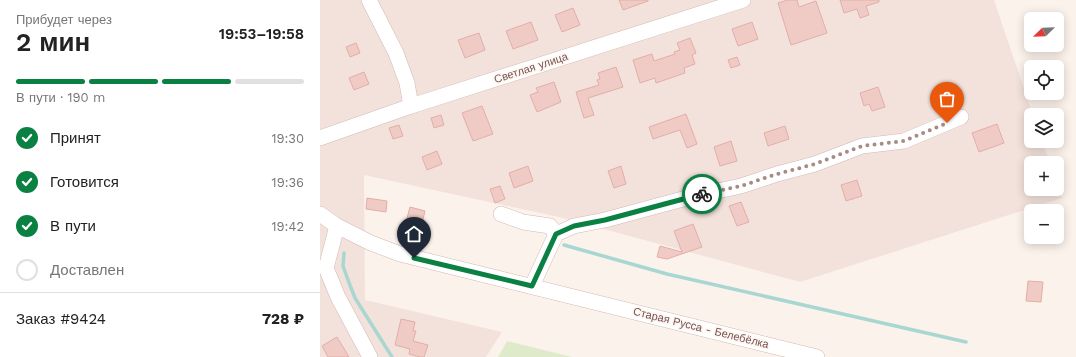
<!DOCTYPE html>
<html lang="ru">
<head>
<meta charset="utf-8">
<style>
	:root { --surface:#fff; --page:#f6f6f6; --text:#222; --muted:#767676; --line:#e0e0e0; --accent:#0b8043 }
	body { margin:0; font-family:"Work Sans",sans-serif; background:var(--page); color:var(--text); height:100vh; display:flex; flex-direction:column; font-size:15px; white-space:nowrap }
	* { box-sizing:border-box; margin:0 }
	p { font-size:13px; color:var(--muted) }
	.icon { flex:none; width:22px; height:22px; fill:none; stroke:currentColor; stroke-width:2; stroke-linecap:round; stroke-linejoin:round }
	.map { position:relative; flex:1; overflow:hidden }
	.panel { display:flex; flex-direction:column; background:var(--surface); width:320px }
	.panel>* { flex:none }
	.needle { width:26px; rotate:247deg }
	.controls { position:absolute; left:704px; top:12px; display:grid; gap:8px }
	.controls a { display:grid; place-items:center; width:40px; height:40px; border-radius:6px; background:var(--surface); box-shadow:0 2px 10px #0003; font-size:20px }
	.pin { position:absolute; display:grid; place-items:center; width:34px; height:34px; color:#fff; margin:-41px -17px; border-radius:50% 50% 50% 0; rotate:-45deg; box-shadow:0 0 4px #0007 }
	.pin .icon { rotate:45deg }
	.courier { position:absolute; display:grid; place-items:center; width:40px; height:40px; margin:-20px; border:3px solid #0b8043; border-radius:50%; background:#fff; color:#222; box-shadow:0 1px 5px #0007 }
	.summary em { font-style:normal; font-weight:600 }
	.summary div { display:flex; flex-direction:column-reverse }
	.summary { display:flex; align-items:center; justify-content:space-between; height:68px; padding:0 16px }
	h1 { font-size:26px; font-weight:600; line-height:30px }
	.bar { display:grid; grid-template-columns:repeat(4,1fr); gap:6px 4px; align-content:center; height:48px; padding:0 16px }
	.bar i { height:5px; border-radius:3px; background:var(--line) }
	.bar .selected { background:var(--accent) }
	.bar p { grid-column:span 4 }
	.line { display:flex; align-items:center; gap:10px; padding:0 16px; border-top:1px solid var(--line) }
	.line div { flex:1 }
	ol { padding:0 16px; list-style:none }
	li { display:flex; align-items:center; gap:12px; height:44px }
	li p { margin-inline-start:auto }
	li .icon { padding:4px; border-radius:50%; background:var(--accent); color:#fff; stroke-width:4 }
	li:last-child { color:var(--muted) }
	li i { width:22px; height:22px; border:2px solid var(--line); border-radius:50% }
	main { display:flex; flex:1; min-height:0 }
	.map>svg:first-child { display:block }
	.residential { fill:#f3e2db }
	.green { fill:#dfeacb }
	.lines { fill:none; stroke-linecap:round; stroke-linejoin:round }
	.stream { stroke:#a8d7d2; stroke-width:3.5 }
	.building { fill:#f0cbc5; stroke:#e2aea7 }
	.minor-casing { stroke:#d1bab4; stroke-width:16 }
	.minor { stroke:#fff; stroke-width:15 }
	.done { stroke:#a68b86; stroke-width:4; stroke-dasharray:0 7.2 }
	.route { stroke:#0b8043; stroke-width:5 }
	.labels { text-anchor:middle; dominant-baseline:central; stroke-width:3.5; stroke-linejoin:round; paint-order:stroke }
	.street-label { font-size:11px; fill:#77534f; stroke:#fef7f3 }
</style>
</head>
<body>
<main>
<section class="panel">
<div class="summary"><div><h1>2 мин</h1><p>Прибудет через</p></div><em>19:53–19:58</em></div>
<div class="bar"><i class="selected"></i><i class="selected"></i><i class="selected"></i><i></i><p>В пути · 190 m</p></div>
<ol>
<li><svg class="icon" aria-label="check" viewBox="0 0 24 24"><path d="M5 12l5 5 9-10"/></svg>Принят<p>19:30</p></li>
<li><svg class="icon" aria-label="check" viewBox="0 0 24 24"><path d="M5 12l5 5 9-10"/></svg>Готовится<p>19:36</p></li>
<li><svg class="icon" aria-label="check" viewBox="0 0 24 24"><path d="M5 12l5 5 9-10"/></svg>В пути<p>19:42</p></li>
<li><i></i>Доставлен</li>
</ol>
<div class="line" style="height:52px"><div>Заказ #9424</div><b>728 ₽</b></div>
</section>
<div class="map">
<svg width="756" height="357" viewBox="0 0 756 357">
	<rect width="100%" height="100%" fill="#fcf2ec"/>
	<polygon class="residential" points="0,0 674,0 713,115 711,115 711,141 722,141 730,163 711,163 711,189 737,189 737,185 742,198 480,282 239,217 44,175 45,300 182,332 166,357 0,357"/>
	<polygon class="green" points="187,341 252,357 178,357"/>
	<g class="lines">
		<g class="stream">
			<polyline points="244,245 347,274 646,342"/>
			<polyline points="24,253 23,266 28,280 35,298 72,357"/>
		</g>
	</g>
	<g class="building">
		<polygon points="299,0 328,0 328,1 303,10"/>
		<polygon points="468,0 477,0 479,7 496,1 507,33 471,45 458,3"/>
		<polygon points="520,0 559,0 559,2 546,6 549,15 540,18 537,9 524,13"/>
		<polygon points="253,8 260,25 242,32 235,15"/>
		<polygon points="211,22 218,40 193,49 186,31"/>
		<polygon points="432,22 438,39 418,46 412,29"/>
		<polygon points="159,33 165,50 145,58 138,40"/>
		<polygon points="370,38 376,53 372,55 375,64 364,68 365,73 336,83 335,78 320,83 313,60 332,54 334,61 355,54 354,52 360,50 357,43"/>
		<polygon points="36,43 40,53 30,57 26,47"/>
		<polygon points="417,57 420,65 411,68 408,60"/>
		<polygon points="296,67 303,87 268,98 274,115 264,118 256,92 279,85 277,80 280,79 278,73"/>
		<polygon points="44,72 49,84 34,90 29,78"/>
		<polygon points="234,82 241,102 217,112 210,95 218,92 216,88"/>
		<polygon points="558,87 565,107 552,111 549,104 544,106 540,93"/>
		<polygon points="162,106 173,134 153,141 142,113"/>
		<polygon points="366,114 377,144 367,148 360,130 333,139 329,127"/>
		<polygon points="121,115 124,125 114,128 111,118"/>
		<polygon points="677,124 684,143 659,152 652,133"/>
		<polygon points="79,125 83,136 73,139 69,128"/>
		<polygon points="465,126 469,139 448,146 444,133"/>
		<polygon points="411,141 417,161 400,166 394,147"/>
		<polygon points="117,151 122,164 107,170 102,157"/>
		<polygon points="208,166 213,181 194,188 189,173"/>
		<polygon points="301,166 306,184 294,188 288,171"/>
		<polygon points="537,180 542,196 526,201 521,185"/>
		<polygon points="180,186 185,199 175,203 170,189"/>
		<polygon points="47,198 67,201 66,212 46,209"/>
		<polygon points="421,202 429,222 417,226 409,206"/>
		<polygon points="90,207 105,211 102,223 99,223 96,236 83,233"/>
		<polygon points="373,224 382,247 347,259 337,257 340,246 362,252 354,231"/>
		<polygon points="708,281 723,282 721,302 706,301"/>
		<polygon points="81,319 95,322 93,331 96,331 93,341 108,345 104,357 100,357 89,354 90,349 75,345"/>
		<polygon points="17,337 29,357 8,357 2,346"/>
	</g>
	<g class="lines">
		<defs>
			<g id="minor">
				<polyline points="49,0 76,53 87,83 91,106"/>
				<polyline points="0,138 91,106 423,0"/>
				<polyline points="0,214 17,226 51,243 80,254 497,357"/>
				<polyline points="181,214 203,222 230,226 236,234"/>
				<polyline points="17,226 6,268 18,297 50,357"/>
				<polyline points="212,286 236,234 254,226 285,220 374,196 421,186 457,174 495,164 542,146 584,141 641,117"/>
			</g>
		</defs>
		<use href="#minor" class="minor-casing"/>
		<use href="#minor" class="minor"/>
	</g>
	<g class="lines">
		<polyline class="done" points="382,194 421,186 457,174 495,164 542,146 584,141 627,123"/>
		<polyline class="route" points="94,258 212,286 236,234 254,226 285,220 382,194"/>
	</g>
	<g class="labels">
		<g class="street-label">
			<text transform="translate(211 68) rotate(-18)">Светлая улица</text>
			<text transform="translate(381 328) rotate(14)">Старая Русса - Белебёлка</text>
		</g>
	</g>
</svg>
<div class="controls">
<a><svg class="needle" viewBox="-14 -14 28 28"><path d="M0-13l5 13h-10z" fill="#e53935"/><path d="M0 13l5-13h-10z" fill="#767676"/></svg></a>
<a><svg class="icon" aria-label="locate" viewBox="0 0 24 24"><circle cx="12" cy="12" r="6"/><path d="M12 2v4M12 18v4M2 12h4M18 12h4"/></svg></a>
<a><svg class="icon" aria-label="layers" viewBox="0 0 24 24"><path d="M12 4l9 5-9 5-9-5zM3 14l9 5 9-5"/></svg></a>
<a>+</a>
<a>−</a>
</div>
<div class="pin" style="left:627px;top:123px;background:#ea580c"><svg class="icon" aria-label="bag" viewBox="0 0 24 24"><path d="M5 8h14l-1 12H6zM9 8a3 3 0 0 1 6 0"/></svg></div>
<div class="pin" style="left:94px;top:258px;background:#1f2937"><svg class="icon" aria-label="home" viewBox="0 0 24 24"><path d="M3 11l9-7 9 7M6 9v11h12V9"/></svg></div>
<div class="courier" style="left:382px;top:194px"><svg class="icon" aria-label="bike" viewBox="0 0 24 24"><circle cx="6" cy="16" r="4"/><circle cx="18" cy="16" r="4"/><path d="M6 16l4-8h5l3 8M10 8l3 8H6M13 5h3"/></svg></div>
</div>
</main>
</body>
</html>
